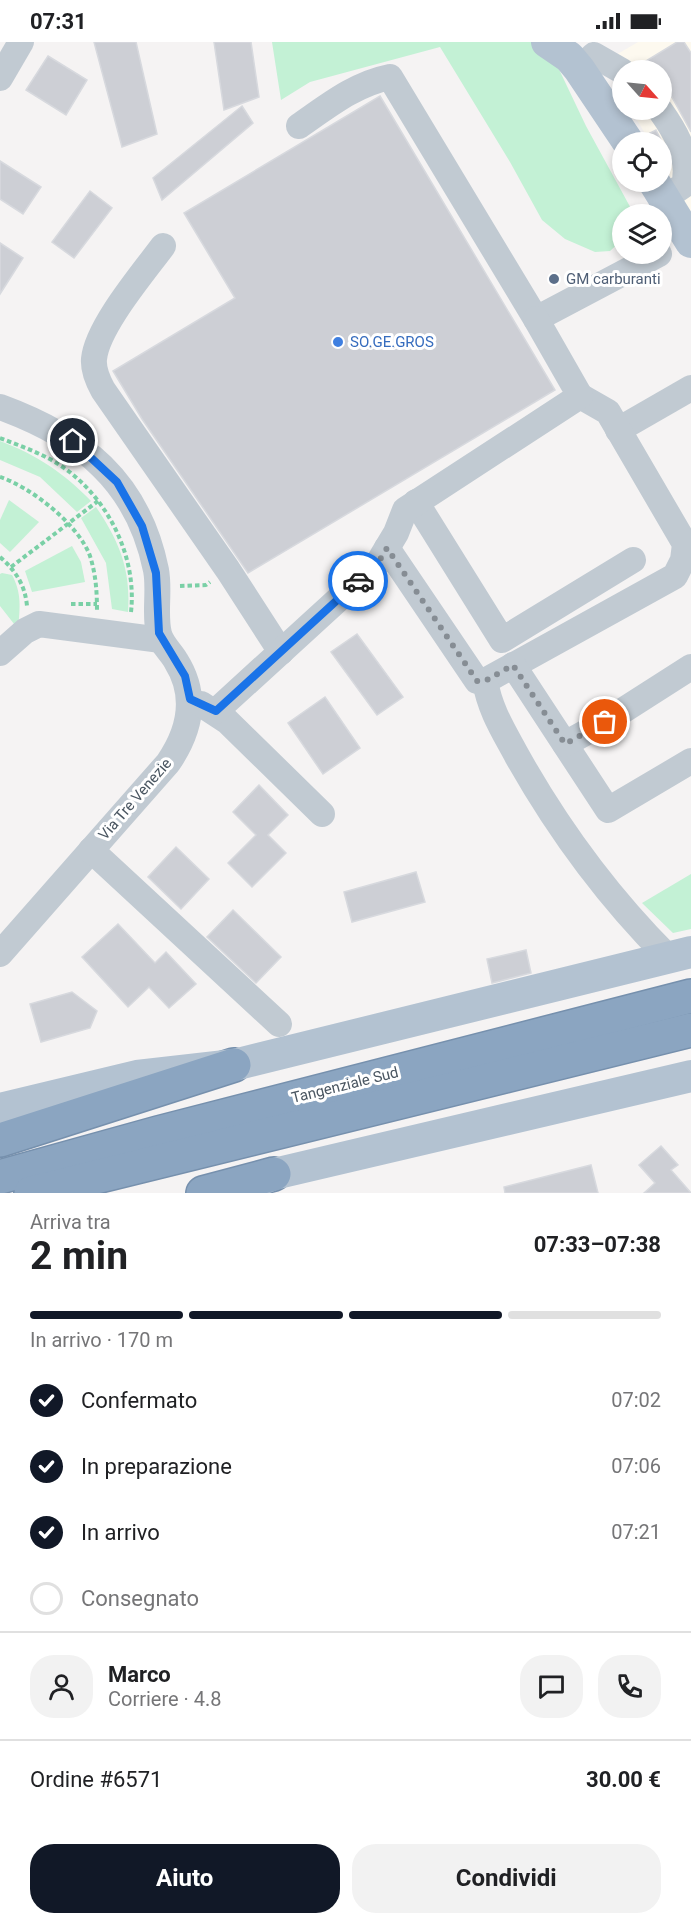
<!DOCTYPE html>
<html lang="it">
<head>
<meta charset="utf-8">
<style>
	:root { --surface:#fff; --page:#f2f2f2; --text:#202124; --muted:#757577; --line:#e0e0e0; --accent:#111827 }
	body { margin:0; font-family:Roboto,sans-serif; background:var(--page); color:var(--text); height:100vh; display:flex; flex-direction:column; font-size:22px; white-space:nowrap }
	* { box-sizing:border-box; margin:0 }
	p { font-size:20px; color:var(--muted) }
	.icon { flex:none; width:33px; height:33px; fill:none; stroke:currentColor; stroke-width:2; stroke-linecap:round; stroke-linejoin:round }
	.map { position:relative; height:1151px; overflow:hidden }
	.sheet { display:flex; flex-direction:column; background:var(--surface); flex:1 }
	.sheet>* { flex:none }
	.needle { width:39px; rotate:117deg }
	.controls { position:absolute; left:612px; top:18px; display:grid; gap:12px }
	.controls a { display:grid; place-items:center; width:60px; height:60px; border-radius:50%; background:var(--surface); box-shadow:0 3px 9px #0003; font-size:30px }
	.pin { position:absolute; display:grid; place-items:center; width:51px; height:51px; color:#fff; margin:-26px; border:3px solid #fff; border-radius:50%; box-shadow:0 2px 6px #0007 }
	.courier { position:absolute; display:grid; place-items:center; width:60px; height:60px; margin:-30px; border:4px solid #1a73e8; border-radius:50%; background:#fff; color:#222; box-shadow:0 2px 8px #0007 }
	.head em { font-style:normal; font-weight:700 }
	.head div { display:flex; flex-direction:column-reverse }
	.head { display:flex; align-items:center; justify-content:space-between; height:102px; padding:0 30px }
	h1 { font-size:39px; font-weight:700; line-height:45px }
	.bar { display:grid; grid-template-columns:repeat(4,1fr); gap:9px 6px; align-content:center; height:72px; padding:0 30px }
	.bar i { height:8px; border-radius:4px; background:var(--line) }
	.bar .selected { background:var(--accent) }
	.bar p { grid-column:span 4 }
	.line { display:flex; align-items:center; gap:15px; padding:0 30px; border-top:2px solid var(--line) }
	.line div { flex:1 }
	.round { display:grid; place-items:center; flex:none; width:63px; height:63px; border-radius:24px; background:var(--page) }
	ol { padding:0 30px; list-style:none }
	li { display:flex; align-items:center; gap:18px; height:66px }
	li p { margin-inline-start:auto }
	li .icon { padding:6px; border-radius:50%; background:var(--accent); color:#fff; stroke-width:4 }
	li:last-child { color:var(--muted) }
	li i { width:33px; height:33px; border:3px solid var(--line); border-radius:50% }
	.action { display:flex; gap:12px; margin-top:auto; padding:12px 30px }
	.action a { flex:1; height:69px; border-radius:24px; background:var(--accent); color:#fff; font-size:24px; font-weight:700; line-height:69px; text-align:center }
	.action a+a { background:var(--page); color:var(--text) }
	.status { display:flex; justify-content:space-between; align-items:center; height:42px; padding:0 30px; background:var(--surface); direction:ltr }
	.status svg { height:16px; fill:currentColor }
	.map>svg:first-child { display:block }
	.commercial { fill:#fdf9ef }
	.green { fill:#c3f1d5 }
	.building { fill:#cdcfd5; stroke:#d7d9de; stroke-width:1.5 }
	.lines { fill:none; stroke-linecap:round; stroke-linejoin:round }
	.highway-casing { stroke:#7690ad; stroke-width:36 }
	.path { stroke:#7ad0a6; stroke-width:4; stroke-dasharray:4.5 3; stroke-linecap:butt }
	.minor { stroke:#c1cad2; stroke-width:26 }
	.major { stroke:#b3c2d1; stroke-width:32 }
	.highway { stroke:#8ba5c1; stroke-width:33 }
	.done { stroke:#868d94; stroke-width:6; stroke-dasharray:0 10.8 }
	.route { stroke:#1a73e8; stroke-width:8 }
	.service-dot { fill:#5c6f8a; stroke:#fff; stroke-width:2 }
	.shop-dot { fill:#3f7fe0; stroke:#fff; stroke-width:2 }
	.labels { text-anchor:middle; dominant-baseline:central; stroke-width:6; stroke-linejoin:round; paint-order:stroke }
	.service-label { font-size:15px; fill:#4e5e75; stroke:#fff; text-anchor:start }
	.shop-label { font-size:15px; fill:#366cbe; stroke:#fff; text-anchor:start }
	.street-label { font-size:15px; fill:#4a5661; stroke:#fff }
</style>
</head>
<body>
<div class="status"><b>07:31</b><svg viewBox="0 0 49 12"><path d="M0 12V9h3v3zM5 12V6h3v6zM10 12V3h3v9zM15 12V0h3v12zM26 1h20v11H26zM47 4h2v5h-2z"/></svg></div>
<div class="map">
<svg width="691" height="1151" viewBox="0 0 691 1151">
	<rect width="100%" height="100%" fill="#f5f3f3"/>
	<polygon class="commercial" points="638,0 691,0 691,171 662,120 662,100 650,100 631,68 662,68 662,28 622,28 622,53 604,20"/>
	<g class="green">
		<polygon points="272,0 546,0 586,84 634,172 622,172 622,198 610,209 595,210 565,197 542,178 510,120 440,5 310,40 281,58"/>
		<path d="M0,399C37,413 64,431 91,459L77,470L40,435L0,418Z"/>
		<polygon points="9,458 39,480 10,510 0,501 0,478"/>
		<path d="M96,465C119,499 131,527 128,570L112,567L106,521L81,476Z"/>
		<polygon points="72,504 81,520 85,540 32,550 25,529"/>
		<path d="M2,531L12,533C22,551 20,567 18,587L0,564V532Z"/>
		<polygon points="691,832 691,887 673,891 642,861"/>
	</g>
	<g class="building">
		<polygon points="94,0 136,0 157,92 122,105"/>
		<polygon points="214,0 251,0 259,55 224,68"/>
		<polygon points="677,0 684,0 691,11 691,90 662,37 662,28 637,28 636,25"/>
		<polygon points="48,14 87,38 66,73 26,48"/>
		<polygon points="380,54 555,348 248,531 142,377 113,329 235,256 184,171"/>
		<polygon points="242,64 253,81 162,158 153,136"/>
		<polygon points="656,88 666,108 669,116 666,118 662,111 662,100 656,100 650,91"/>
		<polygon points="0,119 41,145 23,172 0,157"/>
		<polygon points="90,149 112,166 74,216 52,200"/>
		<polygon points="0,201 23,216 0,252"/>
		<polygon points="357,592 403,655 377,673 331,610"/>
		<polygon points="325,655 360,706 323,732 288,681"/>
		<polygon points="259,743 288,773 268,793 286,811 252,845 228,821 256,793 233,770"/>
		<polygon points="176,805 209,837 181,867 148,835"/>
		<polygon points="416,830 425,860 352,880 344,850"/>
		<polygon points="233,868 281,915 256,941 207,895"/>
		<polygon points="118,882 155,921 166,910 196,942 169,966 149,945 128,965 82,915"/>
		<polygon points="526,908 531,931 492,941 487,917"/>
		<polygon points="72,950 97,969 90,986 41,1000 30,962"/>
		<polygon points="661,1104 678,1123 671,1128 691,1151 644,1151 655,1141 639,1123"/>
		<polygon points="591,1123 598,1151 505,1151 504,1145"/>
	</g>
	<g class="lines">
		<defs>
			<g id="highway">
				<polyline points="0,1098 234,1023"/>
				<polyline points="0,1135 158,1091 691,954"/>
				<polyline points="31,1151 691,988"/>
				<polyline points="203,1151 274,1132"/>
			</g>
		</defs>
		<use href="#highway" class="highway-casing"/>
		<g class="path">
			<path d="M0,396C23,405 47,413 67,428C110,460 137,517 131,570"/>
			<path d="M0,435C31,445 79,483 90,514C96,533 97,550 97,570"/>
			<path d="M0,515C16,529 25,543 27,564"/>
			<polyline points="11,525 98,459"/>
			<polyline points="180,544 206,543 210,540"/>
			<polyline points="71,562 97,562"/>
		</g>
		<g class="minor">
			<polyline points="579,27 594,13 622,29"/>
			<polyline points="0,36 21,0"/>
			<path d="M660,68C675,89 691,115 684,143L665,156"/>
			<path d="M299,84C328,64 355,42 390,35L536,277L659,212"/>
			<path d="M163,204C143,231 97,285 94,317C93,328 98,339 103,348L228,528L281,610"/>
			<path d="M0,365C82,395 138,439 156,528C160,549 154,572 159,592C162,603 171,610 176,619C198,654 190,689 168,721L0,912"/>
			<polyline points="618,388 691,346"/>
			<polyline points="416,460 502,598 633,518"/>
			<polyline points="387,506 477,639 485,639 675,534 683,518 685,502 608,370 580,354"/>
			<polyline points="0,611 25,589 39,582 161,598"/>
			<polyline points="513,623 608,768 691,719"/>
			<path d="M485,639C490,668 503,688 517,714C558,787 608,855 668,915"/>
			<polyline points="201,662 227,679 322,772"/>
			<polyline points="216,669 378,521 396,491 405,468 580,354 536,277"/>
			<polyline points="565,702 605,680 691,625"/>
			<polyline points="91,808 279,982"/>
		</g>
		<g class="major">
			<polyline points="547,0 569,15 579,27 628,100"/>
			<polyline points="654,140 691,200"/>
			<polyline points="0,1067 137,1034 234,1023 691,910"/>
			<polyline points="249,1142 274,1132 691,1034"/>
		</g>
		<use href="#highway" class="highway"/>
	</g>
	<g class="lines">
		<polyline class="done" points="358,539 378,521 387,506 477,639 485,639 513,623 565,702 605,680"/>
		<polyline class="route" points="73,399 117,440 142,484 156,531 159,591 185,634 190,657 216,669 358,539"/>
	</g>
	<circle class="service-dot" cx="554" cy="237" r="6"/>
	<circle class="shop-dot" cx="338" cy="300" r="6"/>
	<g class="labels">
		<g class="service-label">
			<text x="566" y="237">GM carburanti</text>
		</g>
		<g class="shop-label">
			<text x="350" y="300">SO.GE.GROS</text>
		</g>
		<g class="street-label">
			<text transform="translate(135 757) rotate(-49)">Via Tre Venezie</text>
			<text transform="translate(345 1043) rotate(-14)">Tangenziale Sud</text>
		</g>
	</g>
</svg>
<div class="controls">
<a><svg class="needle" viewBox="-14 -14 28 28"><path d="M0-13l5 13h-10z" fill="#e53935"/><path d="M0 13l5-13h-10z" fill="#757577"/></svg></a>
<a><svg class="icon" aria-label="locate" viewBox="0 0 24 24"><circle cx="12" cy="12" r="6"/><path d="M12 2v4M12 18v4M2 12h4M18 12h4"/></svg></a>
<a><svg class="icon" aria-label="layers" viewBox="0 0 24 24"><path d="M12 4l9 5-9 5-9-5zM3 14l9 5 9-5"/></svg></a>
</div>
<div class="pin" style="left:605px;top:680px;background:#ea580c"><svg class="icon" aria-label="bag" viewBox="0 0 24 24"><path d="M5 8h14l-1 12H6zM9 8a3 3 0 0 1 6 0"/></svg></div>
<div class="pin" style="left:73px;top:399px;background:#1f2937"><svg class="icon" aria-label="home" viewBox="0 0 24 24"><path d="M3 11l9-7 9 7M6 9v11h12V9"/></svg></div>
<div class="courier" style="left:358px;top:539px"><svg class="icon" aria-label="car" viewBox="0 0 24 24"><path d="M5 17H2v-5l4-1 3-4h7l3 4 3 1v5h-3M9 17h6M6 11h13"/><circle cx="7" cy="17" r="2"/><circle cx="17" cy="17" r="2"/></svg></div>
</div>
<section class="sheet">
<div class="head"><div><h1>2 min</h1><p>Arriva tra</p></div><em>07:33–07:38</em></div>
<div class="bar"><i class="selected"></i><i class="selected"></i><i class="selected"></i><i></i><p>In arrivo · 170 m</p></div>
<ol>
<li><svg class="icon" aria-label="check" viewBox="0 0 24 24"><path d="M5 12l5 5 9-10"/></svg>Confermato<p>07:02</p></li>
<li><svg class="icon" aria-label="check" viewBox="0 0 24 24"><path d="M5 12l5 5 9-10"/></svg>In preparazione<p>07:06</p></li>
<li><svg class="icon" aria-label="check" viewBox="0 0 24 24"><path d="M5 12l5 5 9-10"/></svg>In arrivo<p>07:21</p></li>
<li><i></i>Consegnato</li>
</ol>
<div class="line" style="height:108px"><a class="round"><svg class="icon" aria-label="person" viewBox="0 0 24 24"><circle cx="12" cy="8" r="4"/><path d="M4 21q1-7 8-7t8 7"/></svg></a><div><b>Marco</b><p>Corriere · 4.8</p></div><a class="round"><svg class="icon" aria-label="chat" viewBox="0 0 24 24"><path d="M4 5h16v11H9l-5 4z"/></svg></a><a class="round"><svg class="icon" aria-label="phone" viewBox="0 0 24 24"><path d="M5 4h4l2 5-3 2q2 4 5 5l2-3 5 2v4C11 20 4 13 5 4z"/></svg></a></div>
<div class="line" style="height:78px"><div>Ordine #6571</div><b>30.00 €</b></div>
<div class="action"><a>Aiuto</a><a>Condividi</a></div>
</section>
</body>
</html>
